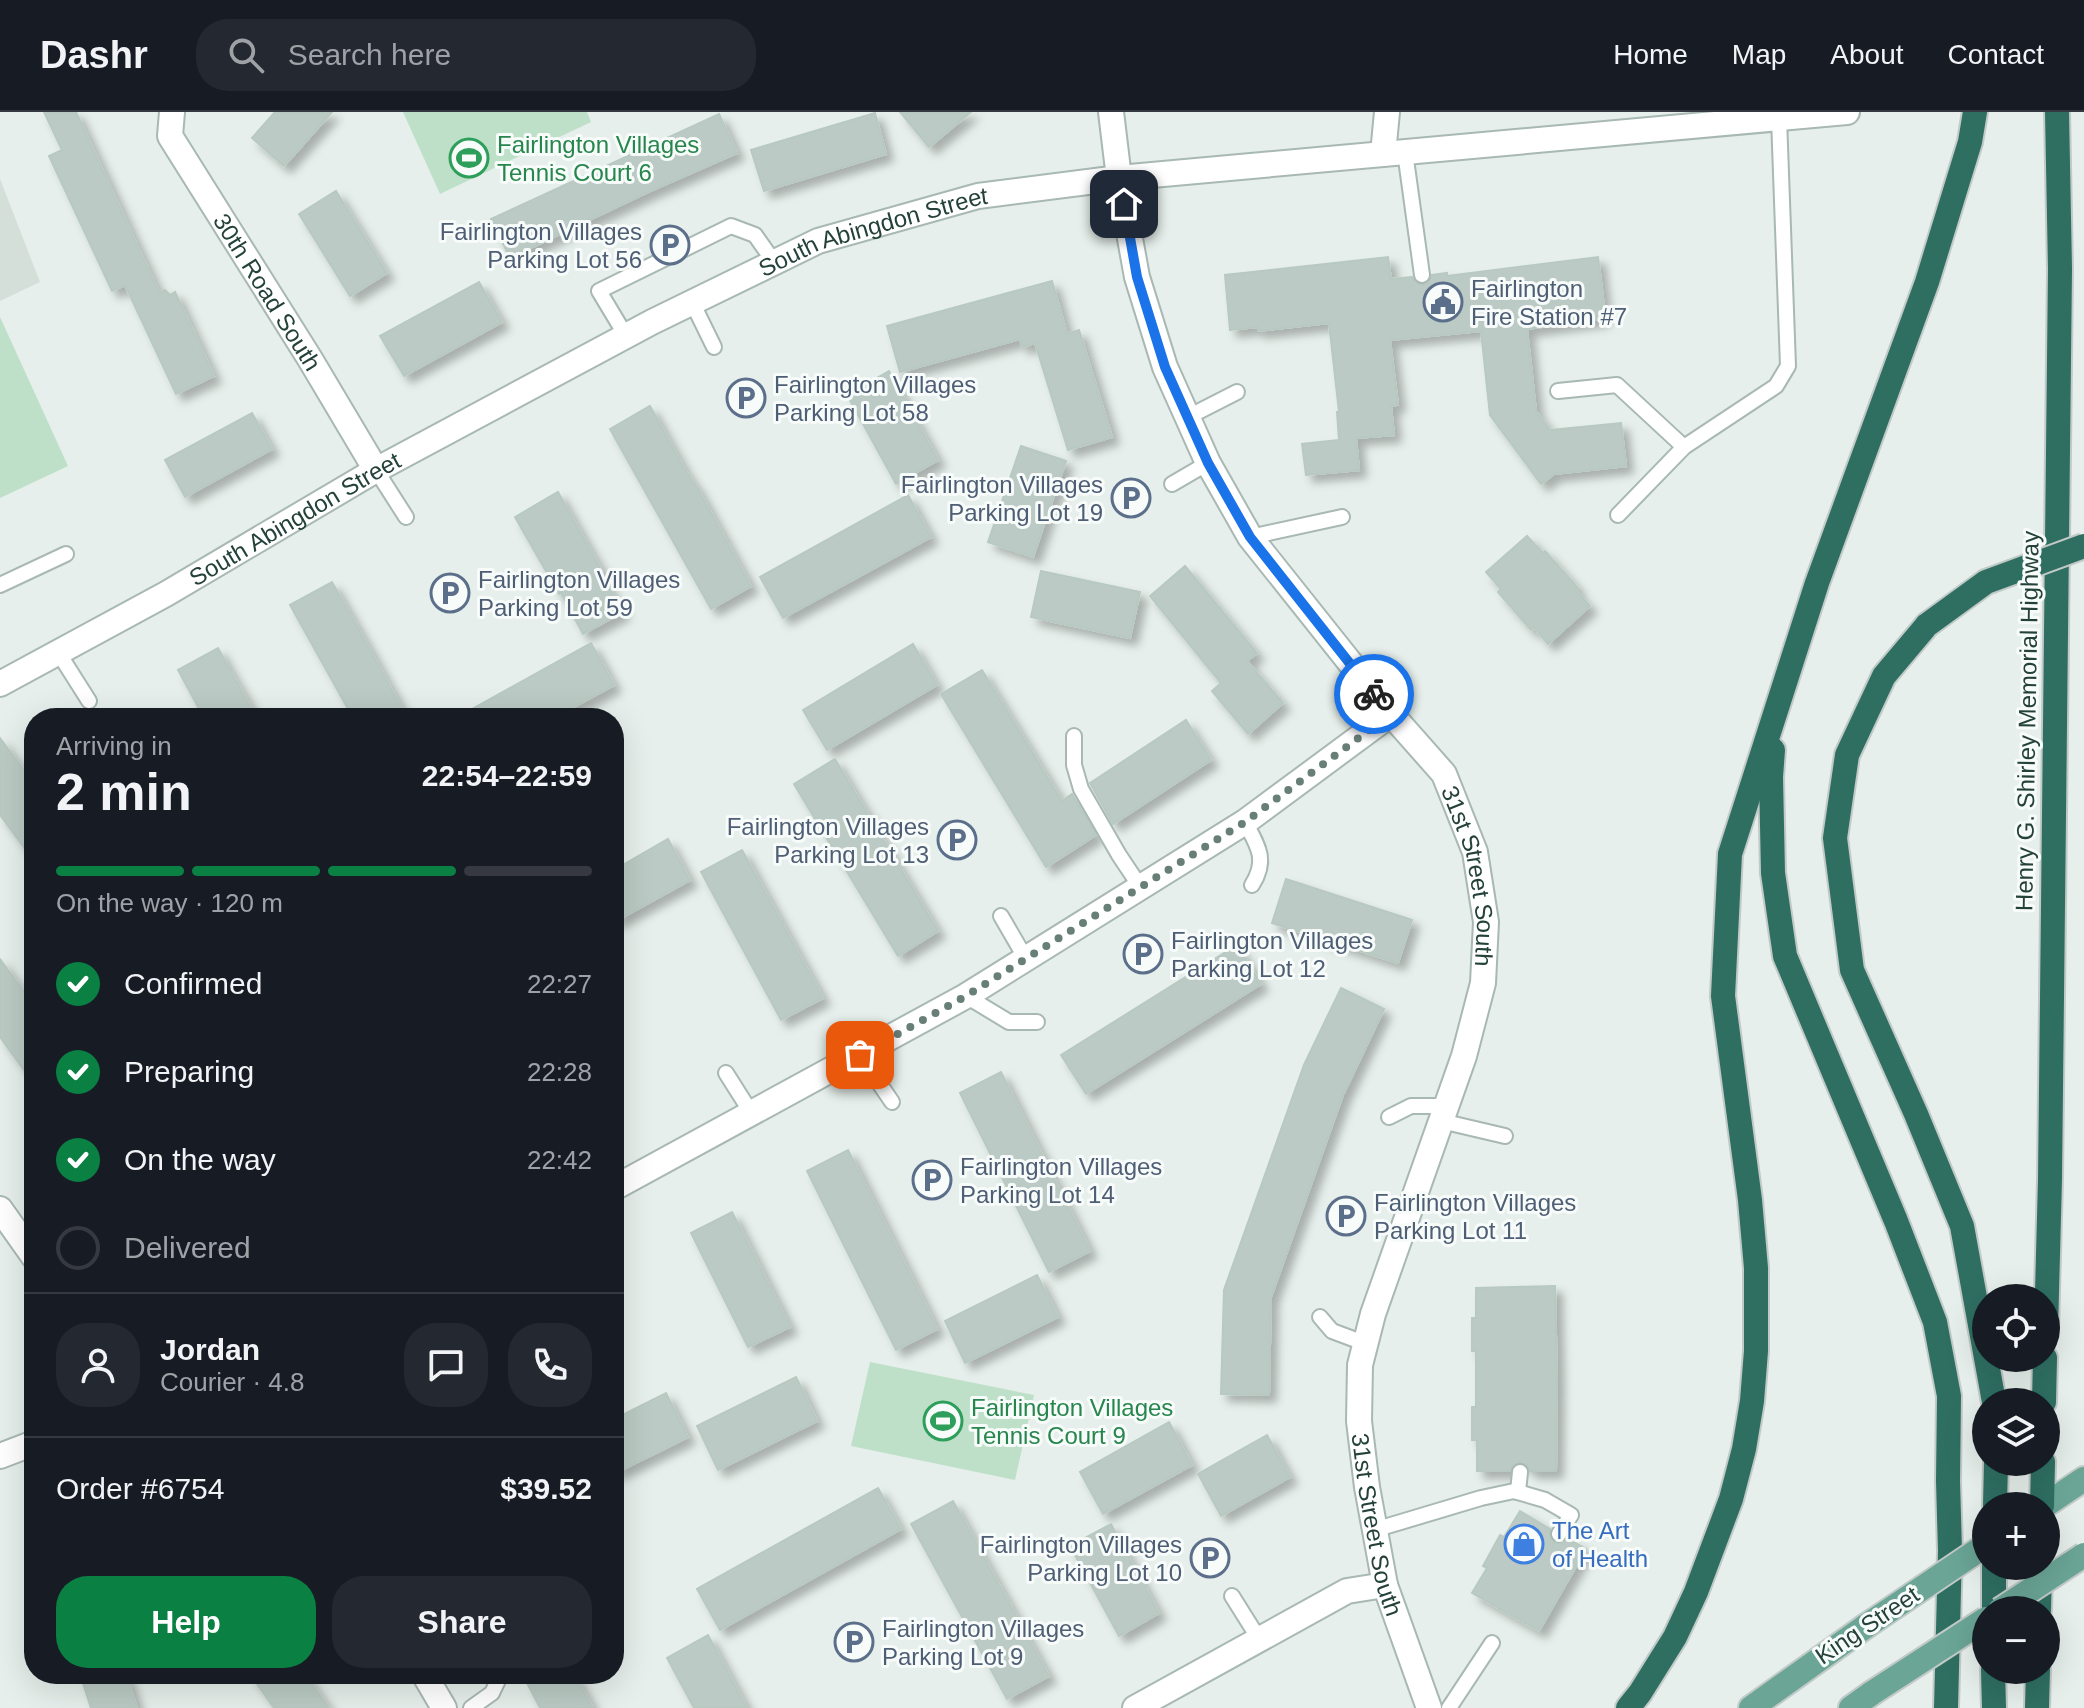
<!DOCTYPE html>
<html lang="en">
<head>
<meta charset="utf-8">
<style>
	:root { --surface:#171b24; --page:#242831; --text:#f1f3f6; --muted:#9ea1a6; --line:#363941; --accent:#0b8043 }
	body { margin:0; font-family:Helvetica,sans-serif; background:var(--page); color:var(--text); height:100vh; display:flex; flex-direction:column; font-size:30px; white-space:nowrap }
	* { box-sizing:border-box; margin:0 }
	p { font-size:26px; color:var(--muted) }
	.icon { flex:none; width:44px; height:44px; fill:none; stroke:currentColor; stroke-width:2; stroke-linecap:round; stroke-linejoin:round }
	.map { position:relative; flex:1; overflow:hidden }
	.sheet { position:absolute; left:24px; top:596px; width:600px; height:976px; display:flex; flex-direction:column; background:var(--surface); border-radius:32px; box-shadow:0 8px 32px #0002 }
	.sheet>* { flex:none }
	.buttons { position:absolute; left:1972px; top:1172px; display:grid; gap:16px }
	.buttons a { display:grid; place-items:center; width:88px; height:88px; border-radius:50%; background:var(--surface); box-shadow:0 8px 32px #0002; font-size:40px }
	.pin { position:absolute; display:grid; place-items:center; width:68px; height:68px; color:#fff; margin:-34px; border-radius:16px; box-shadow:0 4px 12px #0006 }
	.courier { position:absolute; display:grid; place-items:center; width:80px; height:80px; margin:-40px; border:6px solid #1a73e8; border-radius:50%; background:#fff; color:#222; box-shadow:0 2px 10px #0007 }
	.overview em { font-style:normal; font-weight:600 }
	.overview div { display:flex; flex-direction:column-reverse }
	.overview { display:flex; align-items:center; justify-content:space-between; height:136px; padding:0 32px }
	h1 { font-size:52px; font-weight:600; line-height:60px }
	.bar { display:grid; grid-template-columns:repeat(4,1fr); gap:12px 8px; align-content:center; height:96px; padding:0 32px }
	.bar i { height:10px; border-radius:6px; background:var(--line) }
	.bar .current { background:var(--accent) }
	.bar p { grid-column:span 4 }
	.line { display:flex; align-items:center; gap:20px; padding:0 32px; border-top:2px solid var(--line) }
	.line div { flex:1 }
	.round { display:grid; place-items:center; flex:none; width:84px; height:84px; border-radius:32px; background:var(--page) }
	ol { padding:0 32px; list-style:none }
	li { display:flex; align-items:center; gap:24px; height:88px }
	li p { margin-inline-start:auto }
	li .icon { padding:8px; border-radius:50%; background:var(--accent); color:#fff; stroke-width:4 }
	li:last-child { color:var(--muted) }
	li i { width:44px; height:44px; border:4px solid var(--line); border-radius:50% }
	.action { display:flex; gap:16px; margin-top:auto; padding:16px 32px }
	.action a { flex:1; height:92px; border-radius:32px; background:var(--accent); color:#fff; font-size:32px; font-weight:600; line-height:92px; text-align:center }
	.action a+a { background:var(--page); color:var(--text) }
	header { display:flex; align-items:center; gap:48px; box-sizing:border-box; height:112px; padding:0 40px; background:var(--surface); border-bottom:2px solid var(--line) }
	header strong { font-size:38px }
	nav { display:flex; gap:44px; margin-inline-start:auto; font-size:28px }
	.search { width:560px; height:72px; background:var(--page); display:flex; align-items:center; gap:20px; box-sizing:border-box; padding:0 28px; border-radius:32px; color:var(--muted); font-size:30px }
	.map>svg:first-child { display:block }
	.built { fill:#d4dfda }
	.green { fill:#bfe0c8 }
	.building { fill:#bbcac4; stroke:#b8c9c2; stroke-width:2; filter:url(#shadow) }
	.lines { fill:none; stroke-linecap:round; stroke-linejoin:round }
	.service-casing { stroke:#a8b8b2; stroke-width:18 }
	.minor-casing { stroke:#a8b8b2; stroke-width:28 }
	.tertiary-casing { stroke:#a8b8b2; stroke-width:28 }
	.primary-casing { stroke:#c2cac8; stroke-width:28 }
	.motorway-casing { stroke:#c2cac8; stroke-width:28 }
	.service { stroke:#fff; stroke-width:14 }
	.minor { stroke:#fff; stroke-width:24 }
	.tertiary { stroke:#fff; stroke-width:24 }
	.primary { stroke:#6aa596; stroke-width:24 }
	.motorway { stroke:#2f6f62; stroke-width:24 }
	.primary-bridge-casing { stroke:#c2cac8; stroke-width:28; stroke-linecap:butt }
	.motorway-bridge-casing { stroke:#c2cac8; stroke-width:28; stroke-linecap:butt }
	.primary-bridge { stroke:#6aa596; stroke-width:24 }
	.motorway-bridge { stroke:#2f6f62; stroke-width:24 }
	.done { stroke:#687f78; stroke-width:8; stroke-dasharray:0 14.4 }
	.route { stroke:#1a73e8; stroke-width:10 }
	.labels { text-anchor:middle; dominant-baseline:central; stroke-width:6; stroke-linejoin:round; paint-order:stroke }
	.leisure-label { font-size:24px; fill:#27864d; stroke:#f7fbf9; text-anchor:start }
	.service-label { font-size:24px; fill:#4e5e75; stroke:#f7fbf9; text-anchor:start }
	.street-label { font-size:24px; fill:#24423a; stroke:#f7fbf9 }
	.shop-label { font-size:24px; fill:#366cbe; stroke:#f7fbf9; text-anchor:start }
</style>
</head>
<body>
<header>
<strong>Dashr</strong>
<div class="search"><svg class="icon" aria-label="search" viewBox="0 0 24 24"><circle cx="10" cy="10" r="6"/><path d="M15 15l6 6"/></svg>Search here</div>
<nav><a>Home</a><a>Map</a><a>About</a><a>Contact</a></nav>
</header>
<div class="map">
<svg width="2084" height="1596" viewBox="0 0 2084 1596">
	<defs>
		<filter id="shadow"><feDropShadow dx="7" dy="7" stdDeviation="4" flood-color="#0004"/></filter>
	</defs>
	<rect width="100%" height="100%" fill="#e6efeb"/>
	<polygon class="built" points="0,67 40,170 0,189"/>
	<g class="green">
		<polygon points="403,0 587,0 591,10 440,82"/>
		<polygon points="0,205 68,354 0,386"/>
		<polygon points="870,1250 1034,1283 1015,1368 851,1334"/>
	</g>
	<g class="building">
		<polygon points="44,0 76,0 159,181 165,178 170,183 175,180 214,264 176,282 125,173 112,179 49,44 62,38"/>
		<polygon points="275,0 332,0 284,54 252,26"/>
		<polygon points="900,0 971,0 929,35"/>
		<polygon points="875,1 886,42 764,79 751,38"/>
		<polygon points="719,2 737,41 648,80 510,146 491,107"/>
		<polygon points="336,79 387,161 350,184 299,102"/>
		<polygon points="1388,145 1391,167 1412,165 1415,170 1423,173 1429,170 1432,163 1447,161 1447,164 1598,145 1604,194 1601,194 1603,207 1527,217 1536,299 1550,318 1621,311 1626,354 1554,362 1541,372 1490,303 1481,219 1390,228 1398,293 1391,294 1394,323 1356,326 1359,358 1306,363 1302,332 1339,328 1337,300 1339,300 1329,211 1258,219 1258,215 1230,218 1225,163"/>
		<polygon points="1052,169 1067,222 1079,218 1112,325 1068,338 1035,231 1022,235 1020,227 900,260 887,214"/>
		<polygon points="479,170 502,210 404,264 380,224"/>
		<polygon points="889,259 938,348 896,372 847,283"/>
		<polygon points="650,294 685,358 698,377 751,474 711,497 610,317"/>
		<polygon points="252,301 272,337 185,385 165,348"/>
		<polygon points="1021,334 1066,349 1033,445 988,430"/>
		<polygon points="558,380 602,459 600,460 623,500 583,522 561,481 559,482 515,405"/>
		<polygon points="908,383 931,425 783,506 760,465"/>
		<polygon points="1527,424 1543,441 1545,439 1578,476 1575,478 1590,494 1548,532 1534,515 1531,518 1498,480 1501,477 1486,460"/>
		<polygon points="1185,454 1257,541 1247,549 1283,591 1248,622 1212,579 1221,571 1150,484"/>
		<polygon points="1041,459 1140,480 1130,526 1031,505"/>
		<polygon points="332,470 373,543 407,606 353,606 290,493"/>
		<polygon points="591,531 614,573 554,606 456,606"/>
		<polygon points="913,532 937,573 827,638 803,598"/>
		<polygon points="218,536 230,558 257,606 204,606 178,558"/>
		<polygon points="982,558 1062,689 1072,682 1096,723 1046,755 941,582"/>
		<polygon points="1186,608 1211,648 1113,712 1090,671"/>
		<polygon points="0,626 34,672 34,749 0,703"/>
		<polygon points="835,647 938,819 898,844 794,672"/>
		<polygon points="668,727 690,768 614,810 614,758"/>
		<polygon points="742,738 823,886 781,908 701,760"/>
		<polygon points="1286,767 1412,808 1398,851 1272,811"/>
		<polygon points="1237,833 1261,872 1086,982 1061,943"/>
		<polygon points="0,847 34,893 34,972 0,925"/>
		<polygon points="1341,876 1384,897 1343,983 1271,1185 1269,1283 1221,1282 1224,1178 1304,953"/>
		<polygon points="1001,960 1090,1139 1049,1160 960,981"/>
		<polygon points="848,1038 937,1217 896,1238 807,1059"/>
		<polygon points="732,1100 790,1215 748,1235 691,1121"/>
		<polygon points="1037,1163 1058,1205 965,1251 945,1209"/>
		<polygon points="1555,1174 1557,1270 1556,1359 1530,1359 1526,1352 1520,1350 1512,1354 1510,1359 1477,1359 1477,1328 1472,1328 1472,1295 1476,1295 1476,1239 1472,1239 1472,1206 1476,1206 1476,1176"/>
		<polygon points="796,1265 817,1309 718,1358 697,1314"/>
		<polygon points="666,1281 688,1325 614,1362 614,1307"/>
		<polygon points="1169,1310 1192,1353 1103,1402 1080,1360"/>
		<polygon points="1267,1323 1290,1365 1221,1404 1198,1362"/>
		<polygon points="878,1376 901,1417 720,1518 697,1477"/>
		<polygon points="953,1389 1049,1564 1007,1587 911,1412"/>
		<polygon points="1520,1399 1550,1417 1550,1426 1554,1431 1563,1431 1568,1427 1586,1437 1539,1519 1472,1481 1487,1456 1483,1454 1500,1423 1504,1425"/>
		<polygon points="1111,1412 1159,1501 1119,1524 1070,1434"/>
		<polygon points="708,1523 747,1596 694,1596 667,1546"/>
		<polygon points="80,1562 126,1562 137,1596 91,1596"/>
		<polygon points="250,1562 305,1562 329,1596 274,1596"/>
		<polygon points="545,1562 574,1562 593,1596 540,1596 527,1571"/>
	</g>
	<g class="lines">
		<defs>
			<g id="service">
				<polyline points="1405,40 1422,163"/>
				<polyline points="692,190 714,235"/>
				<polyline points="626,224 599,179 731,114 755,123 774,150"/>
				<polyline points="1558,279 1617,273 1684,335"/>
				<polyline points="1188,305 1237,280"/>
				<polyline points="376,358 406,405"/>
				<polyline points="1172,372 1208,351"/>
				<polyline points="1618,403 1684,335 1776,274 1788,254 1779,6"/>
				<polyline points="1250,425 1342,405"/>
				<polyline points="0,473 66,442"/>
				<polyline points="58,540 89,589"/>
				<polyline points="1074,624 1074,653 1081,677 1119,743 1141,776"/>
				<path d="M1245,710C1258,734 1268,748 1252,773"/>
				<polyline points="1001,804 1026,847"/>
				<polyline points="966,884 1009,910 1037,910"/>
				<polyline points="860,943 892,990"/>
				<polyline points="726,961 752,1002"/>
				<polyline points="1389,1005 1411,994 1446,994"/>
				<polyline points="1441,1009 1505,1024"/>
				<polyline points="1320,1205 1332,1219 1364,1231"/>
				<polyline points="1518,1380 1520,1360"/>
				<polyline points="1374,1418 1481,1386 1514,1379 1545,1388 1571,1403 1559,1422"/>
				<polyline points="1232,1484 1259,1527"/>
				<polyline points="471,1596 492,1581 501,1562"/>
				<polyline points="1449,1596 1492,1531"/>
			</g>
			<g id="minor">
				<path id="s1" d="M172,0L170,24L310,247L376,358"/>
				<polyline points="1383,42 1387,0"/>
				<path id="s2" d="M1119,66L1137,165L1165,255L1208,351L1250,425L1391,602L1444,662L1475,740L1486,810L1483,871L1464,944L1373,1202L1360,1253L1359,1309L1367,1375L1385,1473L1429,1596"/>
				<polyline points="614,1076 966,884 1245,710 1391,602"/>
				<polyline points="0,1097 34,1145"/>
				<polyline points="0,1344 34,1331"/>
				<polyline points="424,1562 444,1596"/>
				<polyline points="1135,1596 1347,1479 1385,1473"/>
			</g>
			<g id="tertiary">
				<polyline points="1111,0 1119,66"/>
				<path id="s3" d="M0,572L166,482L376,358L652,210L818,129L978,84L1119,66L1847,0"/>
			</g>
			<g id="primary">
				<polyline points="2044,1394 2084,1367"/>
				<polyline points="1751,1596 1866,1514"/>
				<polyline points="1851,1596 1872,1581"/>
			</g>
			<g id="motorway">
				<polyline points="1927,513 1884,564 1847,643 1835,726 1852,858 1916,1002 1962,1114 1994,1290"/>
				<polyline points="1773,638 1771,665 1773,761 1785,844 1896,1109 1935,1210 1949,1284 1948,1369 1950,1439 1946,1596"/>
				<polyline points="2046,1218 2050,1067 2060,157 2057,0"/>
				<polyline points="2044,1290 2045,1246"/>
				<polyline points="1995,1394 1996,1350"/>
				<polyline points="2042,1394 2043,1350"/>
				<polyline points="1994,1498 1994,1454"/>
				<polyline points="2039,1498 2040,1454"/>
				<polyline points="1993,1558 1994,1596"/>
				<polyline points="1628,1596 1640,1581 1675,1525 1696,1480 1731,1387 1744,1337 1752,1289 1756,1239 1756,1156 1750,1088 1723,884 1730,742 1817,471 1927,170 1970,30 1975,0"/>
				<polyline points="2037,1596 2038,1558"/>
			</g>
		</defs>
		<use href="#service" class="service-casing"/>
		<use href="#minor" class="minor-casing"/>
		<use href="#tertiary" class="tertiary-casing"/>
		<use href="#primary" class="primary-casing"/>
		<use href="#motorway" class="motorway-casing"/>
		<use href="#service" class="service"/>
		<use href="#minor" class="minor"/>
		<use href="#tertiary" class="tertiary"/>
		<use href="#primary" class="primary"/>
		<use href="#motorway" class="motorway"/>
		<defs>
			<g id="primary-bridge">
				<polyline points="2000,1498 2084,1443"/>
				<polyline points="1866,1514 1986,1433"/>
				<polyline points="1872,1581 1986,1507"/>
			</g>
			<polyline id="motorway-bridge" points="1927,513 1986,470 2084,434"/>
		</defs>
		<use href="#primary-bridge" class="primary-bridge-casing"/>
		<use href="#motorway-bridge" class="motorway-bridge-casing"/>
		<use href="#primary-bridge" class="primary-bridge"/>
		<use href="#motorway-bridge" class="motorway-bridge"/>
	</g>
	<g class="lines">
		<polyline class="done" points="860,943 966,884 1245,710 1391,602 1374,582"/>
		<polyline class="route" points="1124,92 1137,165 1165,255 1208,351 1250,425 1374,582"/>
	</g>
	<defs>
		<symbol id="stadium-ring" viewBox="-11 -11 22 22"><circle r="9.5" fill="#f7fbf9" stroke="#2e9e5b" stroke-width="1.5"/><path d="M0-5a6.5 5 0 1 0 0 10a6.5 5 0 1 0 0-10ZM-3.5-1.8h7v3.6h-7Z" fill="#2e9e5b"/></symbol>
		<symbol id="parking-ring" viewBox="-11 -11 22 22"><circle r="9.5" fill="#f7fbf9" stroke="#5c6f8a" stroke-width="1.5"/><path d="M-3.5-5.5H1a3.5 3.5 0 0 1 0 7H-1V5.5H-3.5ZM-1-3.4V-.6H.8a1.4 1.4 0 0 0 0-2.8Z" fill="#5c6f8a"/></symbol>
		<symbol id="civic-ring" viewBox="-11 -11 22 22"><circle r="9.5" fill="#f7fbf9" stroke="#5c6f8a" stroke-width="1.5"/><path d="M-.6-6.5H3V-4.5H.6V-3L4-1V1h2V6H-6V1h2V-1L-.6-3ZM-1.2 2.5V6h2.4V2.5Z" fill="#5c6f8a"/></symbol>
		<symbol id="shop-ring" viewBox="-11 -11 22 22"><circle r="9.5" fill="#f7fbf9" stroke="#3f7fe0" stroke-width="1.5"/><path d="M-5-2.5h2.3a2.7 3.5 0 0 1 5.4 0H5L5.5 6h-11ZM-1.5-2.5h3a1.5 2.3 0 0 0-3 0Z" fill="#3f7fe0"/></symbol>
	</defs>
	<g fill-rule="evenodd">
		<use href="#stadium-ring" x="447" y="24" width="44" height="44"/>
		<use href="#parking-ring" x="648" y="111" width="44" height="44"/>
		<use href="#civic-ring" x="1421" y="168" width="44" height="44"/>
		<use href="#parking-ring" x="724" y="264" width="44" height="44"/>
		<use href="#parking-ring" x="1109" y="364" width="44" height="44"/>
		<use href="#parking-ring" x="428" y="459" width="44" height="44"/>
		<use href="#parking-ring" x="935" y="706" width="44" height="44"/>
		<use href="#parking-ring" x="1121" y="820" width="44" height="44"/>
		<use href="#parking-ring" x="910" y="1046" width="44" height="44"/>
		<use href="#parking-ring" x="1324" y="1082" width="44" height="44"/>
		<use href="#stadium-ring" x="921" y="1287" width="44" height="44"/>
		<use href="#shop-ring" x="1502" y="1410" width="44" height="44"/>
		<use href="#parking-ring" x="1188" y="1424" width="44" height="44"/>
		<use href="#parking-ring" x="832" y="1508" width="44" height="44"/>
	</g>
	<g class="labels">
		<g class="leisure-label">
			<text x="497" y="32">Fairlington Villages<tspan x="497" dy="28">Tennis Court 6</tspan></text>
			<text x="971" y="1295">Fairlington Villages<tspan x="971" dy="28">Tennis Court 9</tspan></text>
		</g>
		<g class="service-label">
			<text x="642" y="119" text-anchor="end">Fairlington Villages<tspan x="642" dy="28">Parking Lot 56</tspan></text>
			<text x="1471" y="176">Fairlington<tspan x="1471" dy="28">Fire Station #7</tspan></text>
			<text x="774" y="272">Fairlington Villages<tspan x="774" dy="28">Parking Lot 58</tspan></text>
			<text x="1103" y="372" text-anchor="end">Fairlington Villages<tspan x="1103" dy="28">Parking Lot 19</tspan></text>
			<text x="478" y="467">Fairlington Villages<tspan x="478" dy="28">Parking Lot 59</tspan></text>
			<text x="929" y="714" text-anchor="end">Fairlington Villages<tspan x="929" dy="28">Parking Lot 13</tspan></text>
			<text x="1171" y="828">Fairlington Villages<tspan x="1171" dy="28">Parking Lot 12</tspan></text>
			<text x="960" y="1054">Fairlington Villages<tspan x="960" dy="28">Parking Lot 14</tspan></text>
			<text x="1374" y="1090">Fairlington Villages<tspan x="1374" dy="28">Parking Lot 11</tspan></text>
			<text x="1182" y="1432" text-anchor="end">Fairlington Villages<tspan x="1182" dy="28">Parking Lot 10</tspan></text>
			<text x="882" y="1516">Fairlington Villages<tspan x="882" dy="28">Parking Lot 9</tspan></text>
		</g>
		<g class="street-label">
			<text stroke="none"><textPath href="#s3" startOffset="986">South Abingdon Street</textPath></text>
			<text stroke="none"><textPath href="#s1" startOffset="208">30th Road South</textPath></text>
			<text stroke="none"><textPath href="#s3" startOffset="338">South Abingdon Street</textPath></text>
			<text transform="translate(2027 609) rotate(-89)">Henry G. Shirley Memorial Highway</text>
			<text stroke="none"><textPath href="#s2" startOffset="798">31st Street South</textPath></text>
			<text stroke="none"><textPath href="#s2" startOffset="1470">31st Street South</textPath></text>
			<text transform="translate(1867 1513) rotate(-34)">King Street</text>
		</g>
		<g class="shop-label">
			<text x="1552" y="1418">The Art<tspan x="1552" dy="28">of Health</tspan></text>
		</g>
	</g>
</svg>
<div class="buttons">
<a><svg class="icon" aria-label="locate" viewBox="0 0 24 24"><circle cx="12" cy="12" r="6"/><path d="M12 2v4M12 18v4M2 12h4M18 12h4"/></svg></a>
<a><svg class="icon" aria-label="layers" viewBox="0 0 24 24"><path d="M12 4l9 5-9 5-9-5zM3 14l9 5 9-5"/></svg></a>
<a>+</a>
<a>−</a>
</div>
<div class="pin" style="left:860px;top:943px;background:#ea580c"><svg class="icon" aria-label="bag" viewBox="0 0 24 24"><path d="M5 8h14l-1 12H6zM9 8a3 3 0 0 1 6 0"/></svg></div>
<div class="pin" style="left:1124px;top:92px;background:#1f2937"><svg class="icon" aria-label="home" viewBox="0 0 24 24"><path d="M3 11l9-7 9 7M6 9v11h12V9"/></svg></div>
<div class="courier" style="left:1374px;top:582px"><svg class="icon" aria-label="bike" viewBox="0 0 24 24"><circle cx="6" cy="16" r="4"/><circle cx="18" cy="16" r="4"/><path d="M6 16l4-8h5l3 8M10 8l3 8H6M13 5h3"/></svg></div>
<section class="sheet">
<div class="overview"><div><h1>2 min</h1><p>Arriving in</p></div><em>22:54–22:59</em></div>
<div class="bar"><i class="current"></i><i class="current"></i><i class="current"></i><i></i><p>On the way · 120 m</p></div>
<ol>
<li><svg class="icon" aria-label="check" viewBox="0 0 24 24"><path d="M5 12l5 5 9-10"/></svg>Confirmed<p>22:27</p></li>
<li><svg class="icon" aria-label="check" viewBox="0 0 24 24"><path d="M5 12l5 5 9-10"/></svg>Preparing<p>22:28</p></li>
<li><svg class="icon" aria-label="check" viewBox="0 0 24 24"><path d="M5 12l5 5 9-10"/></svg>On the way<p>22:42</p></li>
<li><i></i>Delivered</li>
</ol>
<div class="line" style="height:144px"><a class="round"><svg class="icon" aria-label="person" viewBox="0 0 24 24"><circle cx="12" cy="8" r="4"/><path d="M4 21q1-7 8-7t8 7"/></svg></a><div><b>Jordan</b><p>Courier · 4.8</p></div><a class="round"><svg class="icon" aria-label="chat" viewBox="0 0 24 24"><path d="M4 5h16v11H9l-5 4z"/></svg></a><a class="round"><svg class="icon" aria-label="phone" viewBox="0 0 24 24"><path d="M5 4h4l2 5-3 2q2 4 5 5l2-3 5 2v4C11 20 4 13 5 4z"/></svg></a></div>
<div class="line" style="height:104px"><div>Order #6754</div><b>$39.52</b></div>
<div class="action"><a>Help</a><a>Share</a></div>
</section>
</div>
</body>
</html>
